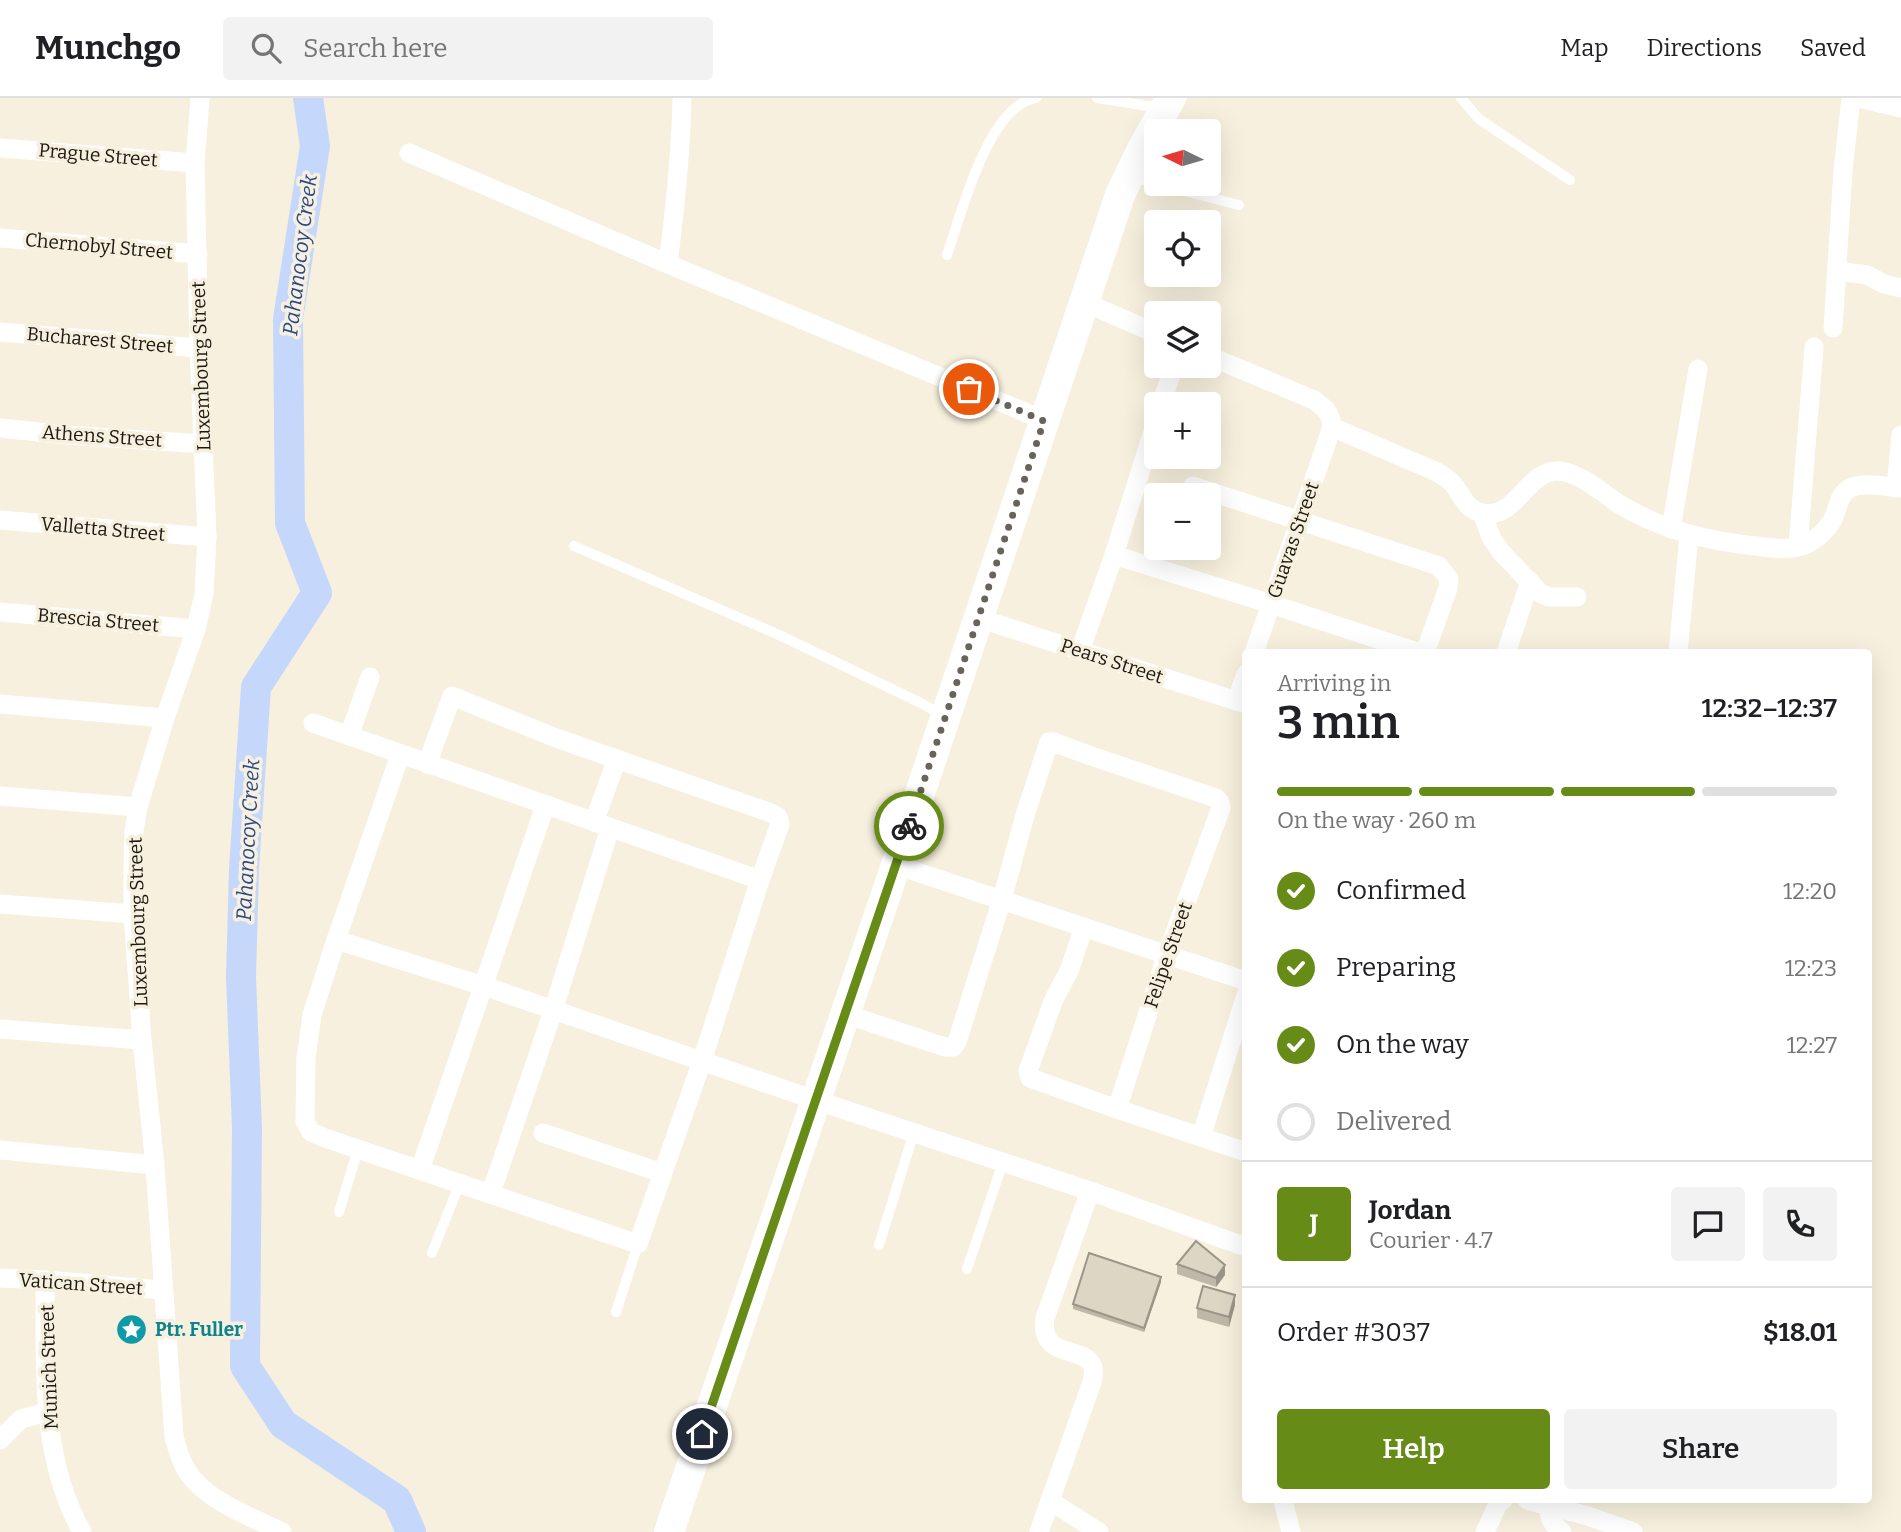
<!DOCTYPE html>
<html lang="en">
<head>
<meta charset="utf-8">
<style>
	:root { --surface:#fff; --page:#f2f2f2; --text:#202124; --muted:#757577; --line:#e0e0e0; --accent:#668c17 }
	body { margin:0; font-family:Bitter,serif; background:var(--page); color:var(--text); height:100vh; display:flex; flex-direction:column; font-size:26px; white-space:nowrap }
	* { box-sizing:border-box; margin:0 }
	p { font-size:23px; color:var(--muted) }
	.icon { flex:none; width:38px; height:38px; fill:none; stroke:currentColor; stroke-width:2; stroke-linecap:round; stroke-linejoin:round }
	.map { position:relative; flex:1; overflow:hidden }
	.drawer { position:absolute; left:1242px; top:551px; width:630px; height:854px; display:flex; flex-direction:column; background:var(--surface); border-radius:7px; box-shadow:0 7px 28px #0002 }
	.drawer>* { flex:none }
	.needle { width:46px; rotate:275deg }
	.fabs { position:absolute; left:1144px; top:21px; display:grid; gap:14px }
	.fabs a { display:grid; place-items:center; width:77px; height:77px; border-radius:7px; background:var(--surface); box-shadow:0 7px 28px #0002; font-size:35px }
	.pin { position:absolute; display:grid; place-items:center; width:60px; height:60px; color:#fff; margin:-30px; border:4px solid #fff; border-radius:50%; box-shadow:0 2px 7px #0007 }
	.courier { position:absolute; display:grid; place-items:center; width:70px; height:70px; margin:-35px; border:5px solid #668c17; border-radius:50%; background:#fff; color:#222; box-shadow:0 2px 9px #0007 }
	.headline em { font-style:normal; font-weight:600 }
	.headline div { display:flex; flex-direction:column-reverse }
	.headline { display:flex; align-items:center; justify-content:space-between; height:119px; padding:0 35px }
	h1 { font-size:46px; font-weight:600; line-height:52px }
	.bar { display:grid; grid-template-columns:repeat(4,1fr); gap:10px 7px; align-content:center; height:84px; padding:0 35px }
	.bar i { height:9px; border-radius:5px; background:var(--line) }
	.bar .current { background:var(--accent) }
	.bar p { grid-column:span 4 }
	.line { display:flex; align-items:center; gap:18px; padding:0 35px; border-top:2px solid var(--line) }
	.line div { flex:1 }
	.round { display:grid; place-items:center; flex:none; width:74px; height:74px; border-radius:7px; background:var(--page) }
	ol { padding:0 35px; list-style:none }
	li { display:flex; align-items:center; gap:21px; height:77px }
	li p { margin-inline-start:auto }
	li .icon { padding:7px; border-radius:50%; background:var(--accent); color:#fff; stroke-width:4 }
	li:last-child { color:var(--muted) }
	li i { width:38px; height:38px; border:4px solid var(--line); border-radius:50% }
	.cta { display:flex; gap:14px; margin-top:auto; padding:14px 35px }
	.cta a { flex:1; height:80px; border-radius:7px; background:var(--accent); color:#fff; font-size:28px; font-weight:600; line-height:80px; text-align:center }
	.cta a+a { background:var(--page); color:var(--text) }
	header { display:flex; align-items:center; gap:42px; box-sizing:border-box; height:98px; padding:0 35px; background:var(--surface); border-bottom:2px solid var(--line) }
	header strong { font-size:33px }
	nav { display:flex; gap:38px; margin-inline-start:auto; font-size:24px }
	.search { width:490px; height:63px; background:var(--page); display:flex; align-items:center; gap:18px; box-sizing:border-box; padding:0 24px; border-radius:7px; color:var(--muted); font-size:26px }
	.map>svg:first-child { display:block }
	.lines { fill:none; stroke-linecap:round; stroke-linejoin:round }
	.river { stroke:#c5d8fb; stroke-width:30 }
	.service { stroke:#fff; stroke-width:10 }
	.minor { stroke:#fff; stroke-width:19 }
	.primary { stroke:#fff; stroke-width:30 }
	.wall { fill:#bfb8a9 }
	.shaded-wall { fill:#9b968a }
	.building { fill:#ded6c5; stroke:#9b968a; stroke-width:2 }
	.done { stroke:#686459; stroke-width:7; stroke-dasharray:0 12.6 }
	.route { stroke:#668c17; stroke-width:9 }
	.labels { text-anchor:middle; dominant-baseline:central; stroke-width:7; stroke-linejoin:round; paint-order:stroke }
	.street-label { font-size:19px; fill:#1b1812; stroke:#f7f0de }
	.culture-label { font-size:19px; font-weight:bold; fill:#0d838f; stroke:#f7f0de; text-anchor:start }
	.water-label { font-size:21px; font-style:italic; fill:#28488b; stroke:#f7f0de }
</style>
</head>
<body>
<header>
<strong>Munchgo</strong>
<div class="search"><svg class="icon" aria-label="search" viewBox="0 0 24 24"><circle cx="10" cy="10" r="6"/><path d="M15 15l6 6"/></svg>Search here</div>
<nav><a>Map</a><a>Directions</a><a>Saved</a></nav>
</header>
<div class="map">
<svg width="1901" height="1434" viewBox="0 0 1901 1434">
	<rect width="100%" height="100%" fill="#f7f0de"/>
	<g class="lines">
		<polyline class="river" points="308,0 315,48 288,221 290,425 317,495 256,589 244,771 241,879 247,1030 245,1268 283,1326 397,1402 411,1434"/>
		<g class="service">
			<polyline points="1097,0 1161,10"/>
			<polyline points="1461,0 1479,21 1570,82"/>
			<polyline points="1133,78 1153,85 1239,107"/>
			<path d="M947,157C961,117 988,7 1036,0"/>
			<polyline points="574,448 777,536 919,604 942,617"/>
			<polyline points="339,1114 358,1051"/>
			<polyline points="879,1147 914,1034"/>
			<polyline points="432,1155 460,1085"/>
			<polyline points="967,1171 1003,1064"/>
			<polyline points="616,1214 638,1146"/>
		</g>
		<g class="minor">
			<path d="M200,0L195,65L199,250L207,439L204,496L196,531L165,620L138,709L134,733L133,768V816L142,942L155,1067L174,1339C178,1353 182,1368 192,1380C214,1406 252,1419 282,1434"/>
			<polyline points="1858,0 1901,10"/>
			<polyline points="0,50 195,65"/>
			<polyline points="409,55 668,166 1044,322"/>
			<polyline points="0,140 198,156"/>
			<path d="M668,166C675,111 681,56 682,0"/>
			<polyline points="1837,173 1867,177 1884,186 1901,190"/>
			<polyline points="1084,204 1157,236"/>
			<polyline points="1833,230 1843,73 1851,0"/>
			<polyline points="0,234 199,250"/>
			<path d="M1209,258L1314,302C1325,310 1331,315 1332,329L1254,555"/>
			<polyline points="1161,306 1174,268"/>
			<path d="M1332,329L1437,374C1443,378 1449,381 1454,387C1463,399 1466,412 1483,415C1516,422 1526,372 1559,373C1581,375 1602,395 1619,406C1662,432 1707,443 1756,448C1769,450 1785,452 1798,449C1813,446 1828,432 1834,419C1839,406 1839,394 1853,389C1867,384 1886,389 1901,390"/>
			<polyline points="0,330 67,337 204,346"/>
			<polyline points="1896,390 1901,337"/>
			<polyline points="1482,415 1491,439 1501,454 1540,495 1549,499 1577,499"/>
			<polyline points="0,422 207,439"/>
			<polyline points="1671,431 1698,271"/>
			<polyline points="1798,449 1814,249"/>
			<polyline points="1114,457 1271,506 1414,553 1421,554 1427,549 1448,490 1449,481 1439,468 1193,388"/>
			<polyline points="0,514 196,531"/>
			<polyline points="978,520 1246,606"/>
			<polyline points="1080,553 1114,457 1157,321"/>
			<polyline points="1506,555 1530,483"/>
			<polyline points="1678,555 1689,437"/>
			<polyline points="1236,603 1246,576"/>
			<polyline points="0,606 165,620"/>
			<polyline points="313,625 760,782"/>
			<polyline points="349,638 370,579"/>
			<polyline points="400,657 336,842 312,917 306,960 305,1023 311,1034 325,1040 638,1146 702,963 760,782 780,726 778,719 771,715 556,640 452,598 427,666"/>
			<polyline points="0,698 138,709"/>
			<polyline points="594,724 617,661"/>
			<polyline points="896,767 1246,883"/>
			<polyline points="0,806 133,816"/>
			<polyline points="1084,829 1069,873 1054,901 1028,973 1030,980 1117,1011 1246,1054"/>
			<polyline points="336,842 484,888 815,1002 1090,1093 1246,1149"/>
			<polyline points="845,916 945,949 953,949 957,944 1002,801 1026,714 1049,644 1053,644 1091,658 1216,700 1220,704 1221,710 1167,856 1117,1011"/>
			<polyline points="0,931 142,942"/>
			<polyline points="543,1035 662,1075"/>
			<polyline points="1201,1039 1246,897"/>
			<polyline points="0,1052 155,1067"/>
			<polyline points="420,1072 545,708"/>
			<polyline points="491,1095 553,913 610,730"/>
			<polyline points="0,1180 45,1182 162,1192"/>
			<path d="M45,1182C46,1267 39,1357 82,1434"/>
			<polyline points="0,1342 21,1321 47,1314"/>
			<polyline points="1283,1402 1291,1434"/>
			<polyline points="1527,1402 1588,1418 1633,1434"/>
			<polyline points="1050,1403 1099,1434"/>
			<path d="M1549,1407C1548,1420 1552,1426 1562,1434"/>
			<path d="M1039,1434L1092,1284C1093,1279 1095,1272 1092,1267C1083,1247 1039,1262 1045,1220L1090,1093"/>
			<polyline points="1485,1434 1498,1406 1503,1402"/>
		</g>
		<polyline class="primary" points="669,1434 896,767 1120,97 1141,53 1171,0"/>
	</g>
	<g class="wall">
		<polygon points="1177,1166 1225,1177 1216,1189 1177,1176"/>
		<polygon points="1161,1184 1144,1234 1073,1211 1073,1206"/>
		<polygon points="1235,1207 1229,1229 1197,1220 1197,1210"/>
	</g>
	<g class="shaded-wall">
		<polygon points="1225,1167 1225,1177 1216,1189 1216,1180"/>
		<polygon points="1161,1179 1161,1184 1144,1234 1144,1230"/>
		<polygon points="1235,1197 1235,1207 1229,1229 1229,1219"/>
	</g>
	<g class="building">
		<polygon points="1196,1143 1225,1167 1216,1180 1177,1166"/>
		<polygon points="1089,1155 1161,1179 1144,1230 1073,1206"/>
		<polygon points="1203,1188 1235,1197 1229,1219 1197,1210"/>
	</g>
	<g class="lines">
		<polyline class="done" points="909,728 1044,323 969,291"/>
		<polyline class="route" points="702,1336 909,728"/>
	</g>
	<defs>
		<symbol id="sight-disc" viewBox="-11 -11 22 22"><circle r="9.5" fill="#0f9aa8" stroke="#f7f0de"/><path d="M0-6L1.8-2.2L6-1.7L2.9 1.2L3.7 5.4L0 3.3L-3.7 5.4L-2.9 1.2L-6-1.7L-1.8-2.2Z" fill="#fff"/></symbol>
	</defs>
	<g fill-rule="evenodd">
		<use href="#sight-disc" x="114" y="1214" width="35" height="35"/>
	</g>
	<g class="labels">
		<g class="street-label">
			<text transform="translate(98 57) rotate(5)">Prague Street</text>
			<text transform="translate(99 148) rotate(5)">Chernobyl Street</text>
			<text transform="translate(100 242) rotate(5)">Bucharest Street</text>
			<text transform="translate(201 268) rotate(-92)">Luxembourg Street</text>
			<text transform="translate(102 338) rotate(4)">Athens Street</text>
			<text transform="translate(103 431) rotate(5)">Valletta Street</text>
			<text transform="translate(1293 442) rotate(-71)">Guavas Street</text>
			<text transform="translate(98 522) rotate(5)">Brescia Street</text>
			<text transform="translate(1112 563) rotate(18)">Pears Street</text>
			<text transform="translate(138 824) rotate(-92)">Luxembourg Street</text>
			<text transform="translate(1168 857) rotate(-71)">Felipe Street</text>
			<text transform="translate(81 1186) rotate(4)">Vatican Street</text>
			<text transform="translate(49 1269) rotate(-92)">Munich Street</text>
		</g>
		<g class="culture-label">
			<text x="155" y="1231">Ptr. Fuller</text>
		</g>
		<g class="water-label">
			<text transform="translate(300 157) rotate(-83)">Pahanocoy Creek</text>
			<text transform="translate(248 742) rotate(-87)">Pahanocoy Creek</text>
		</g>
	</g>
</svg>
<div class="fabs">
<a><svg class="needle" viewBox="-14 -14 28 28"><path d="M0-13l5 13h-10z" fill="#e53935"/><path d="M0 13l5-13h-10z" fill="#757577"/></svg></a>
<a><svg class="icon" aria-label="locate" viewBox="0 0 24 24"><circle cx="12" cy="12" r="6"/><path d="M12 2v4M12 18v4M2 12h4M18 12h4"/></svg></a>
<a><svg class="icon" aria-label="layers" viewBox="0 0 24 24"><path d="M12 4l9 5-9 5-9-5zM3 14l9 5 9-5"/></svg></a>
<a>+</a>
<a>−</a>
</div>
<div class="pin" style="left:969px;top:291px;background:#ea580c"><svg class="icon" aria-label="bag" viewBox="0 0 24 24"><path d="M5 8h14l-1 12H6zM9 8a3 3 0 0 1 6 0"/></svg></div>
<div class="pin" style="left:702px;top:1336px;background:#1f2937"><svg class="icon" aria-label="home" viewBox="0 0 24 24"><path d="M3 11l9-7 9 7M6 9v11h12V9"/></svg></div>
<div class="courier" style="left:909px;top:728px"><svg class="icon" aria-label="bike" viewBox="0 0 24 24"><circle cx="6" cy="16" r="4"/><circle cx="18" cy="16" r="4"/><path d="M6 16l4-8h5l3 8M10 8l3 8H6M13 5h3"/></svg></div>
<section class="drawer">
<div class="headline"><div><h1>3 min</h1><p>Arriving in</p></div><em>12:32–12:37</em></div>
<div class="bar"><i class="current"></i><i class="current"></i><i class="current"></i><i></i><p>On the way · 260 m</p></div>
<ol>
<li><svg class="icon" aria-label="check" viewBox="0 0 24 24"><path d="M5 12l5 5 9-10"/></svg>Confirmed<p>12:20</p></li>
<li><svg class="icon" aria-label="check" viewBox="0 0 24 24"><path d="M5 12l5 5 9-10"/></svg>Preparing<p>12:23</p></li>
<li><svg class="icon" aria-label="check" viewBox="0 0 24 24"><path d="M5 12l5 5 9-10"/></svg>On the way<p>12:27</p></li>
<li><i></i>Delivered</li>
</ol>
<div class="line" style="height:126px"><b class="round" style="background:var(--accent);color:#fff">J</b><div><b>Jordan</b><p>Courier · 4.7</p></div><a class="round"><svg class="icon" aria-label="chat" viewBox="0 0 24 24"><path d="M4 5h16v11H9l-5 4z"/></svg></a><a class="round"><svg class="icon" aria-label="phone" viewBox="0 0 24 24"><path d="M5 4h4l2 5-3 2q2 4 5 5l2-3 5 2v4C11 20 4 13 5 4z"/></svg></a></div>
<div class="line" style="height:91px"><div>Order #3037</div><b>$18.01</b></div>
<div class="cta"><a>Help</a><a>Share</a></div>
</section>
</div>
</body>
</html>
